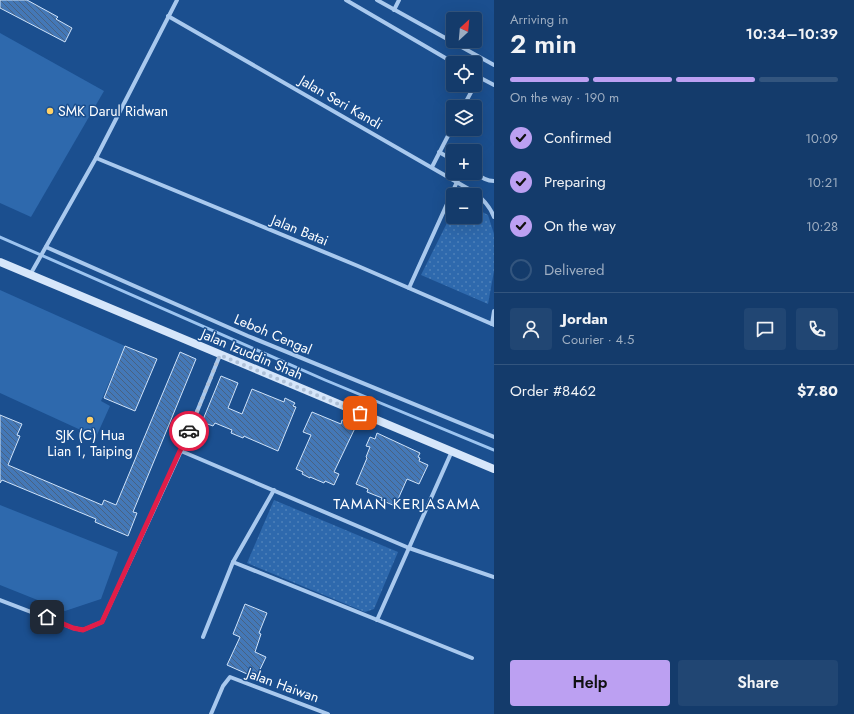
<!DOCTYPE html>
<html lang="en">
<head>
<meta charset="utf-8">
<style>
	:root { --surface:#143b6b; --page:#214673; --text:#f1f3f6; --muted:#9dadc1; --line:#33557e; --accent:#bca0f2 }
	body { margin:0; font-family:Jost,sans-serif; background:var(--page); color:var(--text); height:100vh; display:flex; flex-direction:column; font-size:15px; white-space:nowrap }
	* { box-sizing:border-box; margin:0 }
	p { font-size:13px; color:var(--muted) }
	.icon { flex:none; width:22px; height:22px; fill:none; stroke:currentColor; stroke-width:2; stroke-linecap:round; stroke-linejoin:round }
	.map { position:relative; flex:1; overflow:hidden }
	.side { display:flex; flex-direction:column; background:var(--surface); width:360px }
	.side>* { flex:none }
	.needle { width:26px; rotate:26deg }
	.buttons { position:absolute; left:446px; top:12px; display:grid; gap:8px }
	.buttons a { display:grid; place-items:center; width:36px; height:36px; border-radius:4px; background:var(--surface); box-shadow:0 4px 16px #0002,0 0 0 1px var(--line); font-size:20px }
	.pin { position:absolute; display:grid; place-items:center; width:34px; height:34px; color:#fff; margin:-17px; border-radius:8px; box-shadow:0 2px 6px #0006 }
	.courier { position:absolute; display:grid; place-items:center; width:40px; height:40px; margin:-20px; border:3px solid #e11d48; border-radius:50%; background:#fff; color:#222; box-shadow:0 1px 5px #0007 }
	.headline em { font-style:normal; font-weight:600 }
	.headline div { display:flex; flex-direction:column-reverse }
	.headline { display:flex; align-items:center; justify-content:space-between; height:68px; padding:0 16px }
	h1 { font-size:26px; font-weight:600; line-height:30px }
	.bar { display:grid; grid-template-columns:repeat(4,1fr); gap:6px 4px; align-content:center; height:48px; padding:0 16px }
	.bar i { height:5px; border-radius:3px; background:var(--line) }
	.bar .active { background:var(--accent) }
	.bar p { grid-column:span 4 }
	.line { display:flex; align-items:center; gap:10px; padding:0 16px; border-top:1px solid var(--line) }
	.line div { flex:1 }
	.round { display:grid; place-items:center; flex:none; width:42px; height:42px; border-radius:4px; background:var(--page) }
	ol { padding:0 16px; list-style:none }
	li { display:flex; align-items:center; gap:12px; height:44px }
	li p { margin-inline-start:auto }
	li .icon { padding:4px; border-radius:50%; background:var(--accent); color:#111; stroke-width:4 }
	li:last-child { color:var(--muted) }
	li i { width:22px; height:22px; border:2px solid var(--line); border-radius:50% }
	.cta { display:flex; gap:8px; margin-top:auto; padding:8px 16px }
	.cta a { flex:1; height:46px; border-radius:4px; background:var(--accent); color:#111; font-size:16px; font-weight:600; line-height:46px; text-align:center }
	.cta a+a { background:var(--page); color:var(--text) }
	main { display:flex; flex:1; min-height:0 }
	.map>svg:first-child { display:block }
	.grass { fill:#2e69ad }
	.park { fill:url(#park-dots) }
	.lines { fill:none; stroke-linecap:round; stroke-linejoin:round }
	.stream { stroke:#9cc4f0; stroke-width:3 }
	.building { fill:url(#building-back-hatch); stroke:#cfe3fa }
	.street { stroke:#a9c9ee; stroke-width:4 }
	.secondary { stroke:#d6e6fa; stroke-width:8 }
	.done { stroke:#afc1d8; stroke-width:4; stroke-dasharray:0 7.2 }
	.route { stroke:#e11d48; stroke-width:5 }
	.poi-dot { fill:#ffd166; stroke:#1b4f8f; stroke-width:1.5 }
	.labels { text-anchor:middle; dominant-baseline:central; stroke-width:3; stroke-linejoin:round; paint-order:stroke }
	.street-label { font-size:14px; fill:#fff; stroke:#1b4f8f }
	.poi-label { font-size:14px; fill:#fff; stroke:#1b4f8f; text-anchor:start }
	.neighbourhood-label { font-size:15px; letter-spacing:1px; fill:#fff; stroke:#1b4f8f }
</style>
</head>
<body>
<main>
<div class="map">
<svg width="494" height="714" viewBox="0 0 494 714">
	<defs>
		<pattern id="park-dots" width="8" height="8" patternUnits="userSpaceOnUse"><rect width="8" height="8" fill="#2e69ad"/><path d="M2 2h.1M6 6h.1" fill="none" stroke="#4d80b9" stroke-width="1.8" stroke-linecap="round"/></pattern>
		<pattern id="building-back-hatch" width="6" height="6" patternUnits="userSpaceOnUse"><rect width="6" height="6" fill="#4478b7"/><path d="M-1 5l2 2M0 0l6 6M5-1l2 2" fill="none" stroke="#486282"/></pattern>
	</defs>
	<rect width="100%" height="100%" fill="#1b4f8f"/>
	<g class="grass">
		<polygon points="0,33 104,91 31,217 0,203"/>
		<polygon points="0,290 125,346 101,401 110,406 96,437 0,393"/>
		<polygon points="0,505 118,552 101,599 65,611 0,585"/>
	</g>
	<g class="park">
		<polygon points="475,208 488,215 494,234 494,271 488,304 421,275 453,211 453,217 475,217"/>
		<polygon points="274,500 398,552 374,609 365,612 247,563"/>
	</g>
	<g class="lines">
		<polyline class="stream" points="0,237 325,380 494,450"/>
	</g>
	<g class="building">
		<polygon points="0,0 27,0 58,17 56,19 72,28 65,42 0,8"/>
		<polygon points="125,346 157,359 135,411 104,398"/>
		<polygon points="180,352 196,359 133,512 137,513 128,536 95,522 96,519 2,480 0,483 0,415 22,424 17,435 20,436 8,465 102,505 104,500 116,505"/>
		<polygon points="221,376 238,383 228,408 242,414 252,389 284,402 285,398 295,403 293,406 296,407 278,451 248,438 244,436 243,438 231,433 232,430 215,423 213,426 202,422"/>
		<polygon points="312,412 341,424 342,420 356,426 334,472 339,474 334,485 325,481 324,483 310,477 310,478 302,474 303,472 296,469 311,435 303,432"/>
		<polygon points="377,433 420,453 418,457 420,458 419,461 428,465 419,484 407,479 395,506 381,500 382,498 367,492 368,489 356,484 367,458 366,457 370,447 366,446 370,437 375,439"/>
		<polygon points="245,604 267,613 259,633 261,634 255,652 266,657 256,678 227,665 240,637 233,634"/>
	</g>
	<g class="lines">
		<g class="street">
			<polyline points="346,0 454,63"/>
			<polyline points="377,0 494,65"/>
			<polyline points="394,10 399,0"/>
			<path d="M168,16L474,192C483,199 490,206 494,217"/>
			<polyline points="475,75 494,85"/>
			<polyline points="463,107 475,85"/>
			<polyline points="439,152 453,160"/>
			<polyline points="96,158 358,266 494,325"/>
			<polyline points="432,167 453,126"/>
			<path d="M475,173C481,177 486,181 494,181"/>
			<polyline points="46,247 248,336 494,437"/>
			<polyline points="30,275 96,158 177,0"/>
			<polyline points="409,288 461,173"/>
			<polyline points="492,324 494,311"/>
			<polyline points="181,451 409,548 494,577"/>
			<polyline points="233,562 472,658"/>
			<polyline points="0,600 73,628 83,630 102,622 181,451 220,355"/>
			<polyline points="377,620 452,451"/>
			<polyline points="203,637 233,562 274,490"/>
			<polyline points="211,714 223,686 230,677 328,714"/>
		</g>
		<polyline class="secondary" points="0,262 494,469"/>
	</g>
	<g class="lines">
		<polyline class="done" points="189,431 220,355 360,413"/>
		<polyline class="route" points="47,617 73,628 83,630 102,622 189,431"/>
	</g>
	<g class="poi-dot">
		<circle cx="50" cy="111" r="4"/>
		<circle cx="90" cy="420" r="4"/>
	</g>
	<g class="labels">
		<g class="street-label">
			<text transform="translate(341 102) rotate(30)">Jalan Seri Kandi</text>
			<text transform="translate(300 230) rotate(22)">Jalan Batai</text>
			<text transform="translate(273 334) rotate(23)">Leboh Cengal</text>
			<text transform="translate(252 354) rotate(23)">Jalan Izuddin Shah</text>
			<text transform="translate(283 685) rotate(20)">Jalan Haiwan</text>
		</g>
		<g class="poi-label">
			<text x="58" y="111">SMK Darul Ridwan</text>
			<text x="90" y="435" text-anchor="middle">SJK (C) Hua<tspan x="90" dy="16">Lian 1, Taiping</tspan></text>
		</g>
		<g class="neighbourhood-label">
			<text x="407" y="504">TAMAN KERJASAMA</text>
		</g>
	</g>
</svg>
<div class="buttons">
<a><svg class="needle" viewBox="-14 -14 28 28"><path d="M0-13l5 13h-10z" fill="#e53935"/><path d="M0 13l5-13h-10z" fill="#9dadc1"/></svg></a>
<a><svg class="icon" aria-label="locate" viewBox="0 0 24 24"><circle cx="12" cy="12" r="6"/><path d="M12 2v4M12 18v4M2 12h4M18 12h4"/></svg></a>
<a><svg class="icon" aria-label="layers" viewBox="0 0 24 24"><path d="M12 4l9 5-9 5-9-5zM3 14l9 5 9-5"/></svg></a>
<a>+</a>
<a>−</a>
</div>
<div class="pin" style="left:360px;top:413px;background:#ea580c"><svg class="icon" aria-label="bag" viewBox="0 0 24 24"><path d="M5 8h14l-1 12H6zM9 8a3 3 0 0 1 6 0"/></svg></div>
<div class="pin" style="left:47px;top:617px;background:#1f2937"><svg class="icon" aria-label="home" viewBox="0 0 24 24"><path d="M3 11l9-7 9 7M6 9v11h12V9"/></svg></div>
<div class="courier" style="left:189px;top:431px"><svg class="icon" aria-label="car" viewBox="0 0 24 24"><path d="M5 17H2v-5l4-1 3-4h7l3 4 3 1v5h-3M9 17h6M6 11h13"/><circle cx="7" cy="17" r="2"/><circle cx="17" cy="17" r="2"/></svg></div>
</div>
<section class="side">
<div class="headline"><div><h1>2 min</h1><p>Arriving in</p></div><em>10:34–10:39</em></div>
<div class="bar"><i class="active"></i><i class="active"></i><i class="active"></i><i></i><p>On the way · 190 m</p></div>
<ol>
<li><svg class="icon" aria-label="check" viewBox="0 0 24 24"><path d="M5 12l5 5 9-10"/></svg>Confirmed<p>10:09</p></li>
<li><svg class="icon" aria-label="check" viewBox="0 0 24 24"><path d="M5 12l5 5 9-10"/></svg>Preparing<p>10:21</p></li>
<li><svg class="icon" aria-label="check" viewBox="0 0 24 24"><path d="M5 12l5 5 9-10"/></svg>On the way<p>10:28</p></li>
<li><i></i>Delivered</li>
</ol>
<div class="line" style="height:72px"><a class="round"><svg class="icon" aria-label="person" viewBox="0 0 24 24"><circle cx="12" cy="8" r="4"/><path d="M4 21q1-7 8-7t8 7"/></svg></a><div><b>Jordan</b><p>Courier · 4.5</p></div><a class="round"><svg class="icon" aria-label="chat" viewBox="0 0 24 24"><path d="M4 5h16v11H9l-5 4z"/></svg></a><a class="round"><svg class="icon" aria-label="phone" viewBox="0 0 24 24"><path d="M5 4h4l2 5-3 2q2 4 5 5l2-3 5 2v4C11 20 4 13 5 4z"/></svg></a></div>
<div class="line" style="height:52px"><div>Order #8462</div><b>$7.80</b></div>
<div class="cta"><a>Help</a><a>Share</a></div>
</section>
</main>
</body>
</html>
